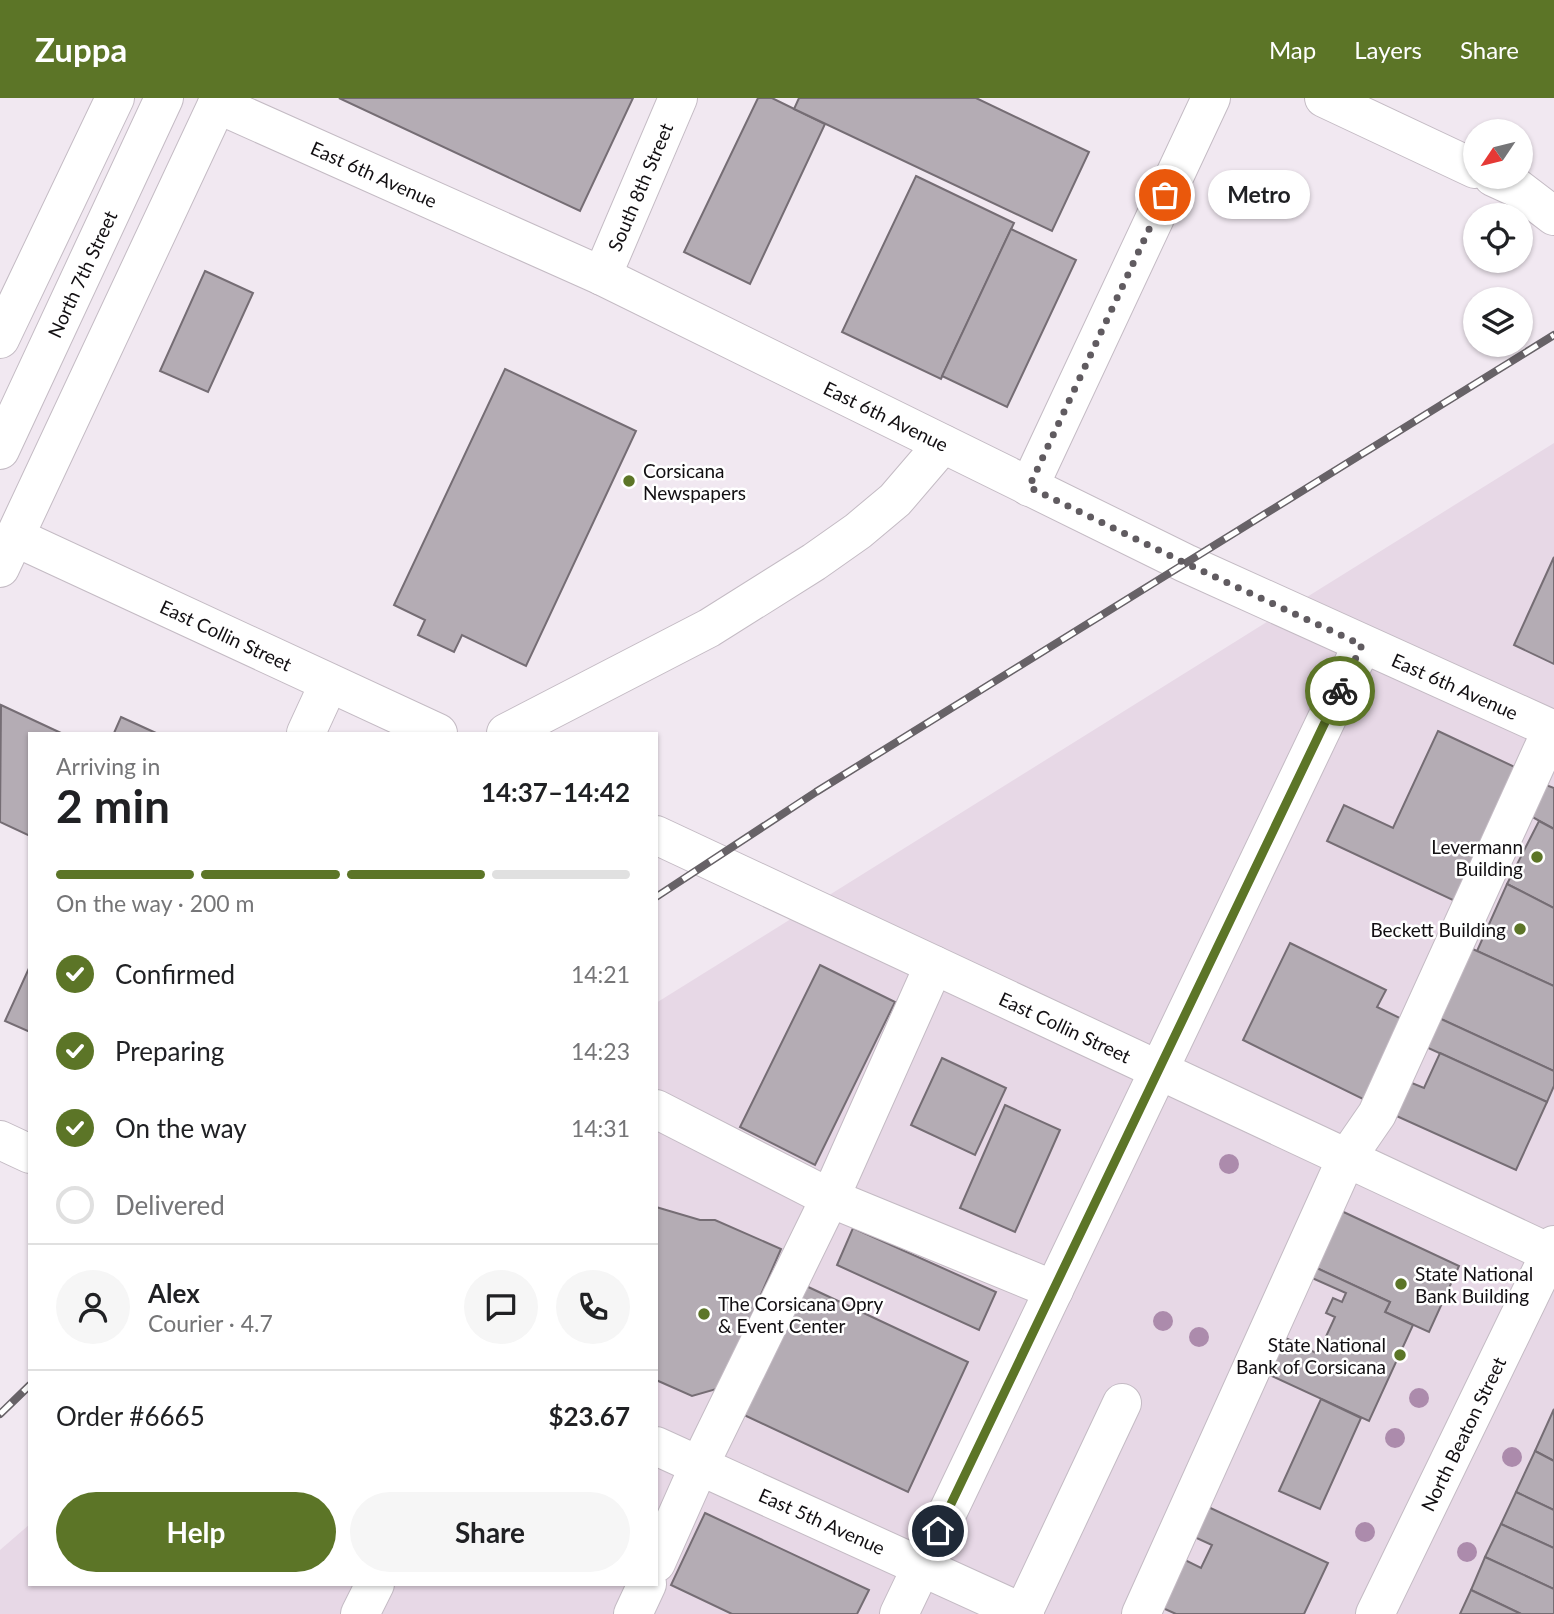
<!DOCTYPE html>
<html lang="en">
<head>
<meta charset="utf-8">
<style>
	:root { --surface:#fff; --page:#f6f6f6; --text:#202124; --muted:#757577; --line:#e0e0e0; --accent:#5c7527 }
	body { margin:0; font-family:Lato,sans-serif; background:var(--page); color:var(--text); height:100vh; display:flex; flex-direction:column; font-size:26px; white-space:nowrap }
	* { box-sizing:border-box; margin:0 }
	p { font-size:23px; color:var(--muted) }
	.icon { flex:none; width:38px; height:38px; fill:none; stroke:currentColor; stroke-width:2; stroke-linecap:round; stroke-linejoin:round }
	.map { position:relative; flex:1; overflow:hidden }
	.details { position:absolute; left:28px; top:634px; width:630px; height:854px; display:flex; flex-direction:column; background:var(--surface); border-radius:0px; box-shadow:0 2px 5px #0004 }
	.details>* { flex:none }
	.needle { width:46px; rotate:235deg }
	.tools { position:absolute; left:1463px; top:21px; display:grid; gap:14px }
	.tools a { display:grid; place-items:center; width:70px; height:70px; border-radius:50%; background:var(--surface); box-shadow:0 2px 5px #0004; font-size:35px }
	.pin { position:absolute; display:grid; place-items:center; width:60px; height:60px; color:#fff; margin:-30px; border:4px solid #fff; border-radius:50%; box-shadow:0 2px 7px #0007 }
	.courier { position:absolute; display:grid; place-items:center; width:70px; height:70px; margin:-35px; border:5px solid #5c7527; border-radius:50%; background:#fff; color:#222; box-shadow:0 2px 9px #0007 }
	.bubble { position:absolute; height:49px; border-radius:24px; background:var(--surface); box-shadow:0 2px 5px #0004; font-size:23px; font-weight:700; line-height:49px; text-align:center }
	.overview em { font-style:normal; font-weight:700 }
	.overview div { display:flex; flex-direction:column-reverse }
	.overview { display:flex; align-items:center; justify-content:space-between; height:119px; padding:0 28px }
	h1 { font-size:46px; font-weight:700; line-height:52px }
	.bar { display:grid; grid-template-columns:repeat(4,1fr); gap:10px 7px; align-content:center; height:84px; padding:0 28px }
	.bar i { height:9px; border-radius:5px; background:var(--line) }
	.bar .on { background:var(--accent) }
	.bar p { grid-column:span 4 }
	.line { display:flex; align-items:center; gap:18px; padding:0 28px; border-top:2px solid var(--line) }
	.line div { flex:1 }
	.round { display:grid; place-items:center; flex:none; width:74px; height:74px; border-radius:37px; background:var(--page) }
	ol { padding:0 28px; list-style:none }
	li { display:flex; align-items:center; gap:21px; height:77px }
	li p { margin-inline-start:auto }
	li .icon { padding:7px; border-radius:50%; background:var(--accent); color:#fff; stroke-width:4 }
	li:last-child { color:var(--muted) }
	li i { width:38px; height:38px; border:4px solid var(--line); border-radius:50% }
	.button { display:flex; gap:14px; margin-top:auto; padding:14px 28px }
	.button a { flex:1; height:80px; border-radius:42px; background:var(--accent); color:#fff; font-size:28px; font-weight:700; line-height:80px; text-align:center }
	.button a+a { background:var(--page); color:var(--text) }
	header { display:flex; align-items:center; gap:42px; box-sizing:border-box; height:98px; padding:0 35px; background:var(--accent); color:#fff }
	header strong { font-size:33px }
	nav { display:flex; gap:38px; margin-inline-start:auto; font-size:24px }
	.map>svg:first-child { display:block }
	.built { fill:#e7d8e6 }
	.building { fill:#b4acb4; stroke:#756d74; stroke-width:2 }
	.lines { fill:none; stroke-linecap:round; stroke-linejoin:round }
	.minor-casing { stroke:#c4bbc4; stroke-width:40 }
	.major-casing { stroke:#c4bbc4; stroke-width:40 }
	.minor { stroke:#fff; stroke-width:38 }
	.major { stroke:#fff; stroke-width:38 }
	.rail-casing { stroke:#676267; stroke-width:8 }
	.rail { stroke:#fff; stroke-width:5; stroke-dasharray:16; stroke-linecap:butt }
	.tree { fill:#ac8bac }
	.done { stroke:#605b60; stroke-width:7; stroke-dasharray:0 12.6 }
	.route { stroke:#5c7527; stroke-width:9 }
	.poi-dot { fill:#5c7527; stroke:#fff; stroke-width:2.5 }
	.labels { text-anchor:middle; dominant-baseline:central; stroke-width:5; stroke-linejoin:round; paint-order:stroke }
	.street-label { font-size:19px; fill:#120f12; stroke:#fff }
	.poi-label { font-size:19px; fill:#120f12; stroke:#fff; text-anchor:start }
</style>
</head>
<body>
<header>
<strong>Zuppa</strong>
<nav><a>Map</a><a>Layers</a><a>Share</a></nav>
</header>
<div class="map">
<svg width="1554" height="1516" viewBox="0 0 1554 1516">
	<rect width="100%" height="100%" fill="#f1e8f1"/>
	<polygon class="built" points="1554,345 1554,1516 0,1516 0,1452 30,1426 30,1486 656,1486 656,905"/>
	<g class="building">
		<polygon points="339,0 633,0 580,113"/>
		<polygon points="758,0 772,0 825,26 750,186 684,154"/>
		<polygon points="799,0 976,0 1089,54 1052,133 794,11"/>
		<polygon points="916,78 1014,125 941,281 842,234"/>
		<polygon points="1011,131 1076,162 1007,309 942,278"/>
		<polygon points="205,173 253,195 208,294 160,273"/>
		<polygon points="505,271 636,333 526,568 462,537 454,554 418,537 425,522 394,507"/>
		<polygon points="1554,459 1554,566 1514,547"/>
		<polygon points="1,607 61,635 30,635 30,738 0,724"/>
		<polygon points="121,619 156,635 114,635"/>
		<polygon points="1438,633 1519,671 1457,804 1327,743 1344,707 1393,730"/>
		<polygon points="1538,684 1554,690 1554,731 1525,715"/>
		<polygon points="1539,723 1554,731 1554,810 1507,786"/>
		<polygon points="1507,786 1554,810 1554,888 1477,853"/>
		<polygon points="1290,845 1386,892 1377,909 1406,923 1367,1003 1243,942"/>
		<polygon points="1466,848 1554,888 1554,973 1434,918"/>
		<polygon points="820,867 895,904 815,1067 740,1029"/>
		<polygon points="30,868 30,934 5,923"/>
		<polygon points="1439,920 1554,973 1554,988 1547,1004 1426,949"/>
		<polygon points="1440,955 1547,1004 1516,1072 1392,1016 1407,983 1424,990"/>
		<polygon points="942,960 1006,990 975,1057 911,1027"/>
		<polygon points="1005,1007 1060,1032 1015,1134 960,1110"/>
		<polygon points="656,1109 700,1122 715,1122 781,1151 720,1290 692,1298 656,1282"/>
		<polygon points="1335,1110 1459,1168 1429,1234 1385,1214 1390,1204 1308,1166"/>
		<polygon points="853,1130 996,1194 979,1232 837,1167"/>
		<polygon points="1308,1166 1390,1204 1385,1214 1413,1227 1369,1323 1261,1273 1278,1236 1318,1256 1335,1219 1326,1215 1333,1200 1342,1204 1346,1195 1303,1176"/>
		<polygon points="804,1187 968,1264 908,1394 744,1317"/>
		<polygon points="1321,1301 1361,1320 1320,1411 1279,1393"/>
		<polygon points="1554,1311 1554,1363 1535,1353"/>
		<polygon points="1535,1353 1554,1363 1554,1412 1516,1394"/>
		<polygon points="1516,1394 1554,1412 1554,1450 1501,1426"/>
		<polygon points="1204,1407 1328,1465 1304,1516 1176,1516 1156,1507 1179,1459 1201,1470 1212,1447 1190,1437"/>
		<polygon points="705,1415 869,1492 857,1516 732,1516 671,1487"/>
		<polygon points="1501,1426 1554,1450 1554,1491 1485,1459"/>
		<polygon points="1485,1459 1554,1491 1554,1516 1521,1516 1471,1492"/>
		<polygon points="1471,1492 1521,1516 1460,1516"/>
	</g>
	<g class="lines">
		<defs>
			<g id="minor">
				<polyline points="217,6 602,178 1185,465 1554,632"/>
				<polyline points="602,178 678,0"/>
				<polyline points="1029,389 1211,0"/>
				<polyline points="15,439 438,635"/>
				<polyline points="306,635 329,585"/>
				<polyline points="506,635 709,530 814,464 858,433 895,402 943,346"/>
				<polyline points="656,737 1554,1157"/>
				<polyline points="656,1011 830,1100 1054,1192"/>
				<polyline points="0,1042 30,1056"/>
				<polyline points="656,1348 1025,1516"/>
				<polyline points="656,1465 699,1368 830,1100 934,867"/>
				<polyline points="1023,1515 1122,1305"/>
				<polyline points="360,1516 375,1486"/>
				<polyline points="633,1516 647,1486"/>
				<polyline points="899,1516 1362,547"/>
				<polyline points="1141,1516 1346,1061 1377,1016 1552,631"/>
			</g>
			<g id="major">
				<polyline points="1324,0 1475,71"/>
				<polyline points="1493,79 1517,90 1554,118"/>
				<polyline points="0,241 115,0"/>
				<polyline points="0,352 164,0"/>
				<polyline points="0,470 220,0"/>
				<polyline points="1375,1516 1554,1147"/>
			</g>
		</defs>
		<use href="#minor" class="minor-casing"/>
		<use href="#major" class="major-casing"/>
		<use href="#minor" class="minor"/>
		<use href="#major" class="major"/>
		<defs>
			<g id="rail">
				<polyline points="656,799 816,694 1554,237"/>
				<polyline points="0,1316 30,1287"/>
			</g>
		</defs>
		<use href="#rail" class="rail-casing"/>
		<use href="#rail" class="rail"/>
	</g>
	<g class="tree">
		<circle cx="1229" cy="1066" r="10"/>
		<circle cx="1163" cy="1223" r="10"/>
		<circle cx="1199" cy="1239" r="10"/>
		<circle cx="1419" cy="1300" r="10"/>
		<circle cx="1395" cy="1340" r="10"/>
		<circle cx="1512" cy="1359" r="10"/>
		<circle cx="1365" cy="1434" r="10"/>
		<circle cx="1467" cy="1454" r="10"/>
	</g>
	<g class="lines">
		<polyline class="done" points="1165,97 1029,389 1185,465 1362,547 1340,593"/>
		<polyline class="route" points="938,1433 1340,593"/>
	</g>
	<g class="poi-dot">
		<circle cx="629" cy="383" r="7"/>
		<circle cx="1537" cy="759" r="7"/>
		<circle cx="1520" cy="831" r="7"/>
		<circle cx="1401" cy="1186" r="7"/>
		<circle cx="704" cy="1216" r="7"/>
		<circle cx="1400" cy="1257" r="7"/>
	</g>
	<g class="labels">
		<g class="street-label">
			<text transform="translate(374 76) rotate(24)">East 6th Avenue</text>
			<text transform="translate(640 89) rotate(-67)">South 8th Street</text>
			<text transform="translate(82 176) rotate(-65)">North 7th Street</text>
			<text transform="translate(886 318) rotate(26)">East 6th Avenue</text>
			<text transform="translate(226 537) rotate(25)">East Collin Street</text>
			<text transform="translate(1455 588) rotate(24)">East 6th Avenue</text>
			<text transform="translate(1065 929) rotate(25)">East Collin Street</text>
			<text transform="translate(1463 1336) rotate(-64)">North Beaton Street</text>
			<text transform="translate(822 1423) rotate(24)">East 5th Avenue</text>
		</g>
		<g class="poi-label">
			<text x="643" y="372">Corsicana<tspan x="643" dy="22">Newspapers</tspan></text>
			<text x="1523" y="748" text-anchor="end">Levermann<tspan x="1523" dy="22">Building</tspan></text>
			<text x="1506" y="831" text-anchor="end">Beckett Building</text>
			<text x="1415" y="1175">State National<tspan x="1415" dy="22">Bank Building</tspan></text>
			<text x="718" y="1205">The Corsicana Opry<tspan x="718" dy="22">&amp; Event Center</tspan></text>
			<text x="1386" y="1246" text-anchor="end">State National<tspan x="1386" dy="22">Bank of Corsicana</tspan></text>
		</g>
	</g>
</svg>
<div class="tools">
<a><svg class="needle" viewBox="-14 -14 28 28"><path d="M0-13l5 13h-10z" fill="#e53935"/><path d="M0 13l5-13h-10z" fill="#757577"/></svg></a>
<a><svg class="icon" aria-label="locate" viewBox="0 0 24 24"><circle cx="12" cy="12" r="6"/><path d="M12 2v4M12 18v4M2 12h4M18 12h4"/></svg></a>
<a><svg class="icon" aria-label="layers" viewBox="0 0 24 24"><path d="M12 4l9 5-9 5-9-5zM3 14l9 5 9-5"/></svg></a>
</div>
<div class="pin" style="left:1165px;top:97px;background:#ea580c"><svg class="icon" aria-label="bag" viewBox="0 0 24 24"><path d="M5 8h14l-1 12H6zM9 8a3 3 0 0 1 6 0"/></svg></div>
<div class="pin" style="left:938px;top:1433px;background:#1f2937"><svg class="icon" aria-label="home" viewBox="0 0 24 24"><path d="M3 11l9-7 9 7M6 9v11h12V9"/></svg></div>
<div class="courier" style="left:1340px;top:593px"><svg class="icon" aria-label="bike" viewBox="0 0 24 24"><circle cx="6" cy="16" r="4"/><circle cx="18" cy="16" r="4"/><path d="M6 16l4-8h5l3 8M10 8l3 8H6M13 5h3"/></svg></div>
<div class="bubble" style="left:1208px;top:72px;width:102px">Metro</div>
<section class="details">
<div class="overview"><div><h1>2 min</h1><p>Arriving in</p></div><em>14:37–14:42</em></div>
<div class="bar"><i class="on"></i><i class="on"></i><i class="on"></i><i></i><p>On the way · 200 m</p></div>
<ol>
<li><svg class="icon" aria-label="check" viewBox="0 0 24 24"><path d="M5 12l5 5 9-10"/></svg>Confirmed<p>14:21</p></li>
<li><svg class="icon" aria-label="check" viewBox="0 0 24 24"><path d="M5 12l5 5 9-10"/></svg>Preparing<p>14:23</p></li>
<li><svg class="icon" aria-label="check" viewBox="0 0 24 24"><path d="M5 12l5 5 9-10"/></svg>On the way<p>14:31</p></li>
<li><i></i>Delivered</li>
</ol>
<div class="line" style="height:126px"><a class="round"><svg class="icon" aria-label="person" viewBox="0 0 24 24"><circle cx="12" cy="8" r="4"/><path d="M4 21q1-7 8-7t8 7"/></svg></a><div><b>Alex</b><p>Courier · 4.7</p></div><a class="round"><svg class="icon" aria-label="chat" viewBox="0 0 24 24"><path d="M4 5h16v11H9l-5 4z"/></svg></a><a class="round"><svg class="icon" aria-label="phone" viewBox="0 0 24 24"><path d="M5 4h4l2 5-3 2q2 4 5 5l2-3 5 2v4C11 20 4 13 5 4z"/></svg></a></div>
<div class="line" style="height:91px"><div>Order #6665</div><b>$23.67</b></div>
<div class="button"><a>Help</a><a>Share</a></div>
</section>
</div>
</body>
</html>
